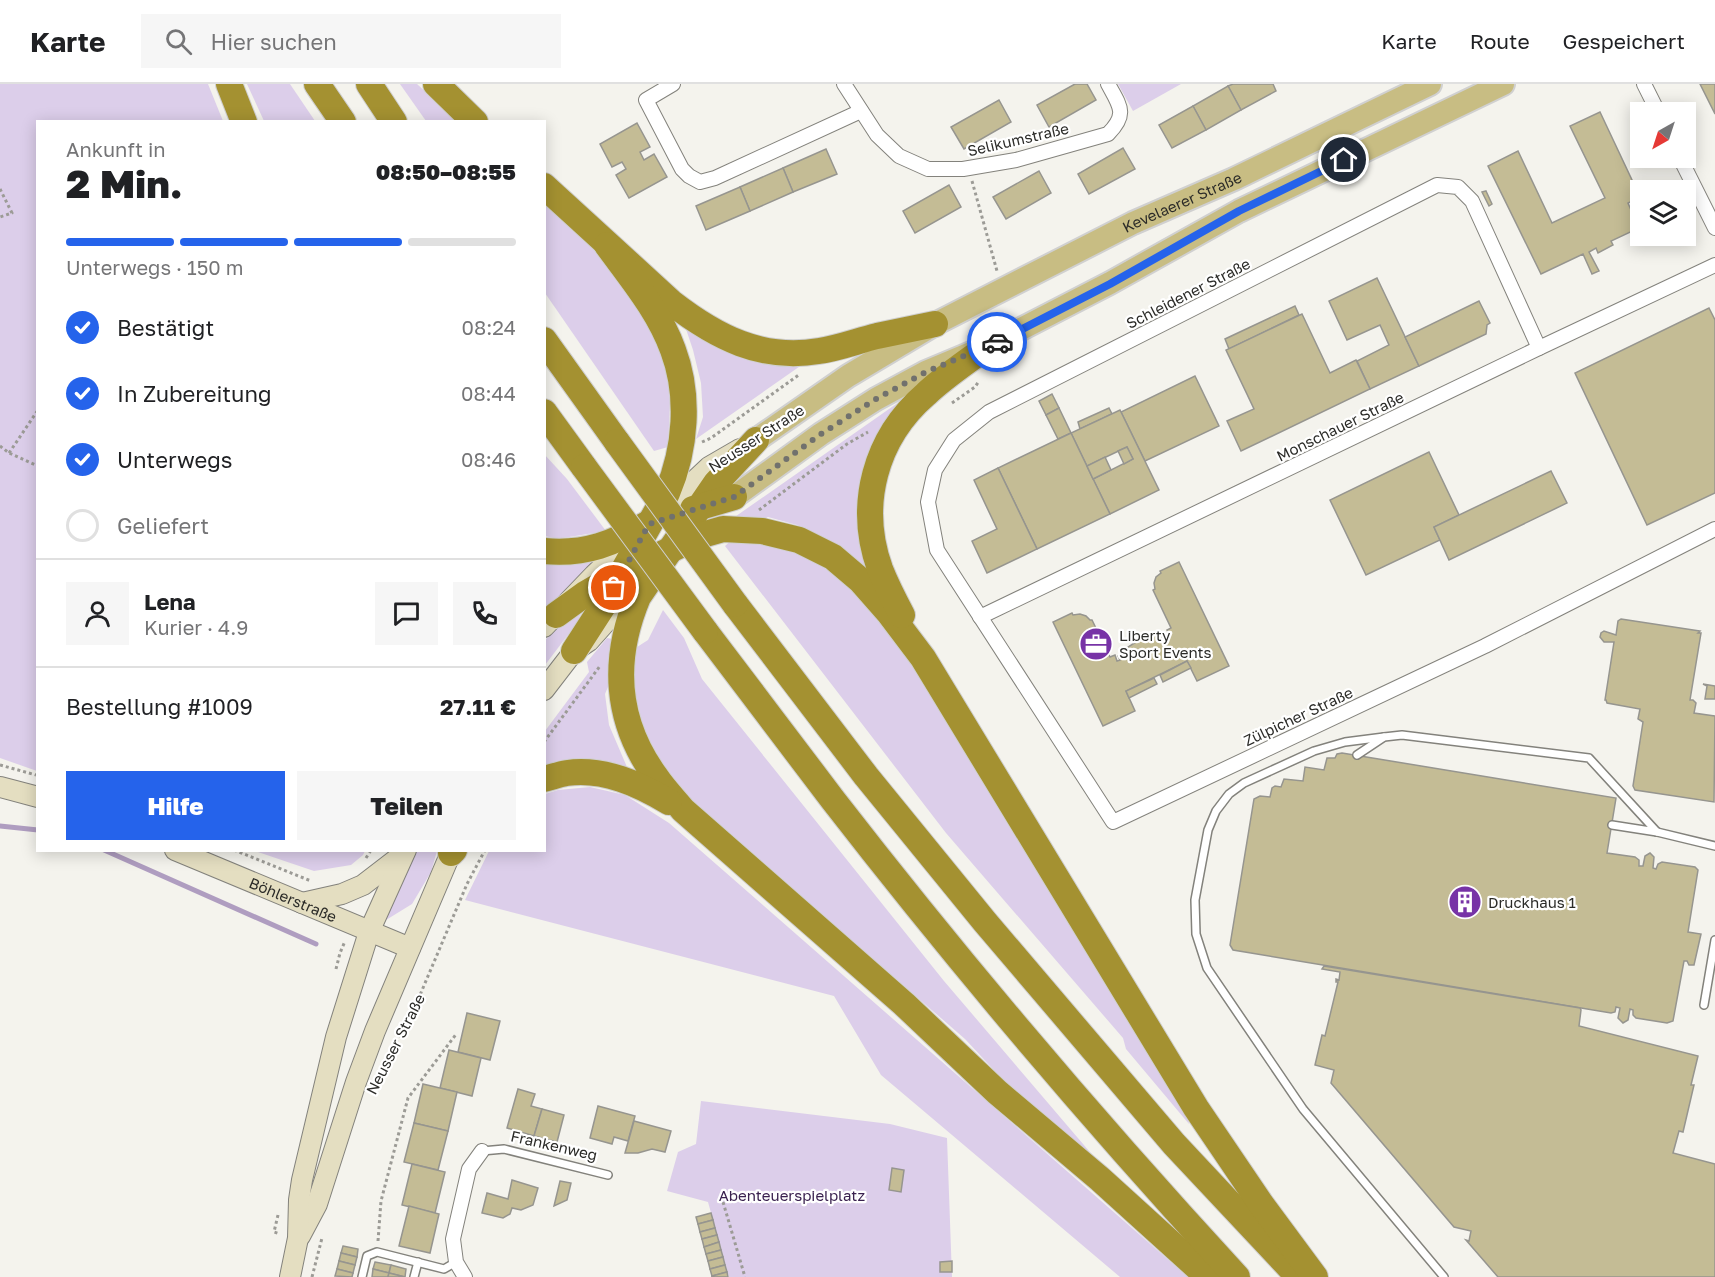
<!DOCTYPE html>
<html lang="de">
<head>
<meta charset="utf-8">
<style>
	:root { --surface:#fff; --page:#f6f6f6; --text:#202124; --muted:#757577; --line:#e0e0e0; --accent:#2563eb }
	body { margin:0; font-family:"Golos Text",sans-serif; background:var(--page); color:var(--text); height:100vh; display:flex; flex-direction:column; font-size:22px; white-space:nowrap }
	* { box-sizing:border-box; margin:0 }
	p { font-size:20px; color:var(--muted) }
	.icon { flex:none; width:33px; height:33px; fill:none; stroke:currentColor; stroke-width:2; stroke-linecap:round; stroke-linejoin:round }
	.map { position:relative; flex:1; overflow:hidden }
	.panel { position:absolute; left:36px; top:36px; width:510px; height:732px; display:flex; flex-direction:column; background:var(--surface); border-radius:0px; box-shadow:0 3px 15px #0003 }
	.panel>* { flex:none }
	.needle { width:39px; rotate:219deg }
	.tools { position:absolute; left:1630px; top:18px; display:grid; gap:12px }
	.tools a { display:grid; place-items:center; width:66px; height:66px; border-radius:0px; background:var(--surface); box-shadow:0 3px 15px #0003; font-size:30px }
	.pin { position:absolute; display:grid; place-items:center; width:51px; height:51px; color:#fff; margin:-26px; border:3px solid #fff; border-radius:50%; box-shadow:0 2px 6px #0007 }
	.courier { position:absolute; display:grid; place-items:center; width:60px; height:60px; margin:-30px; border:4px solid #2563eb; border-radius:50%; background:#fff; color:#222; box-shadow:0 2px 8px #0007 }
	.summary em { font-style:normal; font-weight:800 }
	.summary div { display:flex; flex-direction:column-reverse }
	.summary { display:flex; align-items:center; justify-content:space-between; height:102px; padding:0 30px }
	h1 { font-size:39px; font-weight:800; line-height:45px }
	.bar { display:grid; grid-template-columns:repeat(4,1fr); gap:9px 6px; align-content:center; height:72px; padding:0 30px }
	.bar i { height:8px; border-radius:4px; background:var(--line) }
	.bar .current { background:var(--accent) }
	.bar p { grid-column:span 4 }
	.line { display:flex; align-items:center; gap:15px; padding:0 30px; border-top:2px solid var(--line) }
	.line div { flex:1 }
	.round { display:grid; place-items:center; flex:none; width:63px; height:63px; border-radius:0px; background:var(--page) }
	ol { padding:0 30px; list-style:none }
	li { display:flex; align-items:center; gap:18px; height:66px }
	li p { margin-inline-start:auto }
	li .icon { padding:6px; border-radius:50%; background:var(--accent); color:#fff; stroke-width:4 }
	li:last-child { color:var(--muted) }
	li i { width:33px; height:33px; border:3px solid var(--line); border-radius:50% }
	.primary-button { display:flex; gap:12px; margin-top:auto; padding:12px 30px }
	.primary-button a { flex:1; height:69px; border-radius:0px; background:var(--accent); color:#fff; font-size:24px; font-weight:800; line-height:69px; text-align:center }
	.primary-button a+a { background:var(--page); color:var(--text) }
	header { display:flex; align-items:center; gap:36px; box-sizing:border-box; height:84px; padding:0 30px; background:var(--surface); border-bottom:2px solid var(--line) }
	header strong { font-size:28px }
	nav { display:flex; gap:33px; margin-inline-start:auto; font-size:21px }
	.search { width:420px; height:54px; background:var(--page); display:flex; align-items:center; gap:15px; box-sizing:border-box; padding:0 21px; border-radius:0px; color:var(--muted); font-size:22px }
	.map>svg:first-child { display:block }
	.green { fill:#dcceea }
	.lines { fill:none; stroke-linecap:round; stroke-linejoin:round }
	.stream { stroke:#af9dc0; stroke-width:5 }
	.building { fill:#c4bc95; stroke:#96958f; stroke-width:1.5 }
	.lane-casing { stroke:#83827c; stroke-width:10 }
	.street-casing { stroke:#83827c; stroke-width:16 }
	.secondary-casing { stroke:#83827c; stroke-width:22 }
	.primary-casing { stroke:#d0d0d0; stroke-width:26 }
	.highway-casing { stroke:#d0d0d0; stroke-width:28 }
	.path { stroke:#9c9b96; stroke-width:3; stroke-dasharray:3 3; stroke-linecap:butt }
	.lane { stroke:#fff; stroke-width:7 }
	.street { stroke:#fff; stroke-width:14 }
	.secondary { stroke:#e4dec1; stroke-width:20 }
	.primary { stroke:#c8bd83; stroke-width:22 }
	.highway { stroke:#a49131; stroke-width:26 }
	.highway-bridge-casing { stroke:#d0d0d0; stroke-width:28; stroke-linecap:butt }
	.highway-bridge { stroke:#a49131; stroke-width:26 }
	.done { stroke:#71716d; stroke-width:6; stroke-dasharray:0 10.8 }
	.route { stroke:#2563eb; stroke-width:8 }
	.labels { text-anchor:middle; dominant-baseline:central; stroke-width:4.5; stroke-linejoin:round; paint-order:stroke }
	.street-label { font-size:15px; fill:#2b2b28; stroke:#fff }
	.poi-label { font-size:15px; fill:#2b2b28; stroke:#fff; text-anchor:start }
	.park-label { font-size:15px; fill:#3a214f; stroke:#fff }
</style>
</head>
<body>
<header>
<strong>Karte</strong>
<div class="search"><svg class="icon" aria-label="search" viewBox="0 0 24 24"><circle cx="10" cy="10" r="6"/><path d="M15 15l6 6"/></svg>Hier suchen</div>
<nav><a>Karte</a><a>Route</a><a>Gespeichert</a></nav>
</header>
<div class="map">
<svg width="1715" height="1193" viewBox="0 0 1715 1193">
	<rect width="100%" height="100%" fill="#f4f3ed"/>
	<g class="green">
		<polygon points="0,0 208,0 223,37 38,38 37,687 0,674"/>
		<polygon points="247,0 290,0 315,37 264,37"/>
		<polygon points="400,0 417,0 457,37 426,37"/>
		<polygon points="1118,0 1181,0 1133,27"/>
		<polygon points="544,118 610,178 648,235 671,296 668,363 654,367 545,209"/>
		<polygon points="684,239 806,278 696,355 703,333 701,299 693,266"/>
		<polygon points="899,318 903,323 887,342 870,479 865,482 831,457 797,441 768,433 759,438 729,437"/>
		<polygon points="544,370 567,395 606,447 557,455 545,452"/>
		<polygon points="736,452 774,458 824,478 862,509 888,542 1169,1005 1187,1031 1189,1040 1126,965 1123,954 946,749 725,462"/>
		<polygon points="597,475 545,528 545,477"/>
		<polygon points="663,526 684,554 702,595 944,897 1124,1108 1018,1012 965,955 695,720 666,687 644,646 633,602 634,565 648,556"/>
		<polygon points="576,528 581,529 577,539 545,581 545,556"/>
		<polygon points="607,554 612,555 610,598 605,610 609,641 630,690 545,687 545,647 589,588 587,578"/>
		<polygon points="590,703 625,711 669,739 1188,1193 1120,1193 881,991 834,912 465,816 489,767 544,766 545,710 558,706"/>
		<polygon points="255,767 365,767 363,771 351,781 314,787"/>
		<polygon points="415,767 437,767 431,788 412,820 386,836 408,779"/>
		<polygon points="701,1017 890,1040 947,1054 952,1193 729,1193 708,1118 667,1107 678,1068 696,1060"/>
	</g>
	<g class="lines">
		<g class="stream">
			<polyline points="0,742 38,746"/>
			<polyline points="104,766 316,860"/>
		</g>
	</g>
	<g class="building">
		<polygon points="1075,0 1087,0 1096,16 1049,43 1037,21"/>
		<polygon points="1233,0 1273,0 1276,7 1241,26 1228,2"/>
		<polygon points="1700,0 1715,0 1715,30"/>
		<polygon points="1228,2 1241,26 1206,46 1193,22"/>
		<polygon points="999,16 1011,38 964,65 951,43"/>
		<polygon points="1193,22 1206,46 1172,64 1159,41"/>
		<polygon points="1600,28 1640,113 1628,119 1639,144 1611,157 1613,161 1598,169 1596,164 1589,168 1599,187 1592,190 1583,170 1541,190 1488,82 1518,67 1552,139 1605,114 1570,42"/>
		<polygon points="637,39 650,63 640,68 644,76 654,70 667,93 629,114 616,91 626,85 622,78 612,83 600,60"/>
		<polygon points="1123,64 1135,85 1089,110 1078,90"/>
		<polygon points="826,65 837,90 793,108 783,84"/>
		<polygon points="783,84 793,108 750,127 740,103"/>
		<polygon points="1039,87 1051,109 1006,135 993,113"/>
		<polygon points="949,101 961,123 915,149 903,127"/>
		<polygon points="740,103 750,127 706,146 696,122"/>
		<polygon points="1486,107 1492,120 1489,122 1482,108"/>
		<polygon points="1377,194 1419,282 1370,305 1357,277 1389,261 1380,241 1347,256 1329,217"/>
		<polygon points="1479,217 1490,239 1487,241 1486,250 1419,282 1405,253"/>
		<polygon points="1295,222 1299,231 1229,265 1225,255"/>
		<polygon points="1709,224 1715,236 1715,409 1647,441 1575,289"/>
		<polygon points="1302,230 1330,289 1356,276 1370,305 1241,367 1227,337 1254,325 1226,266"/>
		<polygon points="1195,292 1219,342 1145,377 1121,328"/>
		<polygon points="1052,310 1059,324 1046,331 1039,317"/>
		<polygon points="1059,324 1071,349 1058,355 1046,331"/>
		<polygon points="1109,324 1112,330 1080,345 1078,338"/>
		<polygon points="1120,326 1159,406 1110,430 1093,395 1133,375 1127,363 1087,382 1071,349"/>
		<polygon points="1071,349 1110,430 1037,465 998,384"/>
		<polygon points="1127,363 1133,375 1124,380 1118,367"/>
		<polygon points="1429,368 1459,431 1434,443 1440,456 1366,491 1330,416"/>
		<polygon points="1105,373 1111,386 1093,395 1087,382"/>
		<polygon points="998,384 1037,465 987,489 972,457 997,445 974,396"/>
		<polygon points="1551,387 1567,419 1449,476 1434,443"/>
		<polygon points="1179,478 1229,582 1197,597 1187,577 1126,607 1135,627 1103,642 1053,538 1072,529 1073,531 1080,530 1086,532 1090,536 1092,536 1110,573 1115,571 1117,577 1120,576 1118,572 1128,563 1139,556 1152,551 1165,550 1167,554 1170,552 1167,546 1171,544 1153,506 1155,505 1154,499 1156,493 1161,489 1160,487"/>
		<polygon points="1621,535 1700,547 1698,549 1701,549 1690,616 1693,616 1696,619 1694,629 1715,632 1714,718 1635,706 1633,702 1643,638 1638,635 1640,625 1607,619 1606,616 1605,616 1614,558 1604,558 1600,553 1601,549 1604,547 1616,551 1618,537"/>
		<polygon points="1187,577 1191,584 1163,598 1160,591"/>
		<polygon points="1154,594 1157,600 1129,614 1126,607"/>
		<polygon points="1703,600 1715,602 1715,615 1705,615 1707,602"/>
		<polygon points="1342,669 1616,714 1607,769 1635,773 1639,776 1639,782 1643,782 1645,772 1650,769 1654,773 1653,784 1656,785 1658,780 1662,778 1695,783 1698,786 1688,848 1701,850 1694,881 1689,881 1687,877 1684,877 1673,937 1667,939 1636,934 1633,931 1633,926 1630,925 1628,936 1623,939 1618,934 1620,924 1616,923 1615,928 1611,929 1233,866 1230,861 1254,715 1260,712 1270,713 1272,704 1275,702 1281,703 1284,695 1303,697 1305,683 1324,686 1327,674 1335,674 1337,670"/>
		<polygon points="1324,882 1580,924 1581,926 1579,942 1698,972 1691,1001 1694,1001 1683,1048 1679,1047 1673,1069 1715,1080 1715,1193 1498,1193 1466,1156 1469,1157 1471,1147 1454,1143 1331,999 1334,986 1315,981 1322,951 1325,952 1338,898 1336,898 1336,895 1339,896 1340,888 1322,885"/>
		<polygon points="467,929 500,937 490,976 458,968"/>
		<polygon points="449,966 481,974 472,1012 440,1004"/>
		<polygon points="423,1000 457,1008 448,1047 414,1039"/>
		<polygon points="518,1005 535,1010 531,1022 542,1025 534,1052 507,1044"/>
		<polygon points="598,1022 635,1032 628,1057 614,1053 612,1060 590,1054"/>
		<polygon points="542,1025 564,1031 557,1058 534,1052"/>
		<polygon points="634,1037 671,1047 665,1068 652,1065 638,1069 625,1069"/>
		<polygon points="414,1039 448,1047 438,1086 404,1078"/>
		<polygon points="412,1080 445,1088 435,1129 402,1121"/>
		<polygon points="892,1084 904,1086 901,1108 889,1106"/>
		<polygon points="512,1096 538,1104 533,1121 521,1126 512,1124 510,1130 503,1134 482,1129 487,1109 508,1115"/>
		<polygon points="560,1097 571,1099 567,1116 554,1122"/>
		<polygon points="409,1122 439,1130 430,1169 399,1162"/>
		<polygon points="711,1129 713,1136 698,1140 696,1133"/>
		<polygon points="713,1136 715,1144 700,1148 698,1140"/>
		<polygon points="715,1144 717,1151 702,1155 700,1148"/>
		<polygon points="717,1151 719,1158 704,1163 702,1155"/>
		<polygon points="719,1158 721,1166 706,1170 704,1163"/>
		<polygon points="343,1162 358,1165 357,1173 341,1169"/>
		<polygon points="721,1166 723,1173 708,1177 706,1170"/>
		<polygon points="341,1169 357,1173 355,1181 339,1177"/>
		<polygon points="723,1173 725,1181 710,1185 708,1177"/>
		<polygon points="339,1177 355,1181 353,1189 337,1185"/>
		<polygon points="952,1177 952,1188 940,1188 940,1178"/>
		<polygon points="375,1178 391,1181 389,1189 373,1185"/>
		<polygon points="391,1181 406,1185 405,1193 389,1189"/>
		<polygon points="725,1181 727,1188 712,1192 710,1185"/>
		<polygon points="337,1185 353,1189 352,1193 335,1192"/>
		<polygon points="373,1185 389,1189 388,1193 372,1193"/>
		<polygon points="727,1188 728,1193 712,1193 712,1192"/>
		<polygon points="389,1189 405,1193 388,1193"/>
	</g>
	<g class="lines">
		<defs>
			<g id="lane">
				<polyline points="1384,653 1345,658 1314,667 1244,699 1229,710 1216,727 1208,746 1195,816 1196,850 1207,884 1303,1025 1444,1193"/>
				<polyline points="1357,671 1384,653 1402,651 1589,674 1657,748"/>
				<polyline points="1612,741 1657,748 1715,762"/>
				<polyline points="1704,921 1715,856"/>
				<polyline points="482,1067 504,1065 608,1091"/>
				<polyline points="362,1193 367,1172 377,1168 444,1185 456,1178"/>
				<polyline points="414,1193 418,1178"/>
			</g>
			<g id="street">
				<polyline points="673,0 646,16 682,85 689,92 700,98 715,94 861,27"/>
				<path d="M844,0L877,51L899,72L928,85H963L1016,76L1108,50C1128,30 1120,22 1108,0"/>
				<polyline points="1644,0 1658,28"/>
				<polyline points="1680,74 1715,144"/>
				<polyline points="1539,264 1472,117 1458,103 1437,101 989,328 954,356 935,386 928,418 937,466 1113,738 1485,562 1715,445"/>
				<polyline points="980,533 1539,264 1715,181"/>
				<polyline points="465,1193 456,1178 453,1155 469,1085 482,1067"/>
			</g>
			<g id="secondary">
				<polyline points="661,428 709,383 740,365"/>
				<polyline points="544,543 594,491 637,450"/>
				<polyline points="544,606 574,567 589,557 638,502"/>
				<polyline points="0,703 38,713"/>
				<path id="s1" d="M175,766L410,864"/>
				<polyline points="302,819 342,810 363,801 402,771"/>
				<polyline points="300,1152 317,1120 356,998 375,947 452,766"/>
				<polyline points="290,1193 298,1154 299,1116 302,1096 336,953 369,848 406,766"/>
			</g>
			<g id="primary">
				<path id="s2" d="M756,356L848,292L935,240L1133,139L1234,95L1430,0"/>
				<polyline points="734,413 821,350 876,315 926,288 988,262 1110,199 1239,127 1503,0"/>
			</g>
			<g id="highway">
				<polyline points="229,0 244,38"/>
				<polyline points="317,0 343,38"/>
				<polyline points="369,0 394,38"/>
				<polyline points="436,0 475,38"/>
				<path d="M544,102L672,219C716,253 762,277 819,267C839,264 857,257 877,252C896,248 916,244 935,240"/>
				<polyline points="544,256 617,358"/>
				<polyline points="544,328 584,383"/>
				<path d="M756,356L716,399L638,513C612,575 615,637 656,693C664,705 674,715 683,726L904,920L997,1008L1100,1095L1208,1193"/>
				<polyline points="693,425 734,413"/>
				<path d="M544,467C586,471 614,459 649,439"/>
				<polyline points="735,520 866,692 985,838 1174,1060 1294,1188"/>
				<polyline points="556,531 585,510 623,488 702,451 723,445 762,447 799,456 833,473 860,496 889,529 923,574 1196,1024 1261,1120 1315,1193"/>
				<path d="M902,531C894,516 886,500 880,485C857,421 875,354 926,310C945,292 967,278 988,262"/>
				<path d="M705,547C748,603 790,660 833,716C961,881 1096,1040 1237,1193"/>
				<path d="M574,567L605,519L667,409C686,365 690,311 673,266C659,227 631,194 607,161"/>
				<path d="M544,695C552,693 560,690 567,689C604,684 639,700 669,718"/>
				<polyline points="451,769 454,766"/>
			</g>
		</defs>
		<use href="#lane" class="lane-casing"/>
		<use href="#street" class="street-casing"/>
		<use href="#secondary" class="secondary-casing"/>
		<use href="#primary" class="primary-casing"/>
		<use href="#highway" class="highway-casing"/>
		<g class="path">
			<polyline points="972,97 997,187"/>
			<polyline points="0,105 12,129 0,133"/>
			<polyline points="952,319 975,303 979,297"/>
			<polyline points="702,358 711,354 800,290"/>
			<polyline points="0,362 9,369 38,382"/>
			<polyline points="9,369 38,326"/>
			<polyline points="759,426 847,360 868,348"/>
			<polyline points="544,658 600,582"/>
			<polyline points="0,681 36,691"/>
			<polyline points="234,766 311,797"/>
			<polyline points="366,774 371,766"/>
			<polyline points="336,885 340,869 345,857"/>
			<polyline points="382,985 420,911 467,800 485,766"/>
			<polyline points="723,1118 745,1193"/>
			<polyline points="278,1131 274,1148 280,1150"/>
			<polyline points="378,1157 381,1117 408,1014 457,949"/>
			<polyline points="312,1193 322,1154"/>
		</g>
		<use href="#lane" class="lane"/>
		<use href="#street" class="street"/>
		<use href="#secondary" class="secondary"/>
		<use href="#primary" class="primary"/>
		<use href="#highway" class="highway"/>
		<defs>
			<g id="highway-bridge">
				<polyline points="617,358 735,520"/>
				<polyline points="584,383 705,547"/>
			</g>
		</defs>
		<use href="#highway-bridge" class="highway-bridge-casing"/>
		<use href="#highway-bridge" class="highway-bridge"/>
	</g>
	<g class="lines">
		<polyline class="done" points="614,504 649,440 734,413 821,350 876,315 926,288 997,258"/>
		<polyline class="route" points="997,258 1110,200 1239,127 1344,76"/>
	</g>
	<defs>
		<symbol id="office-disc" viewBox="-11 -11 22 22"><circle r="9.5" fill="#7733a6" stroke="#fff"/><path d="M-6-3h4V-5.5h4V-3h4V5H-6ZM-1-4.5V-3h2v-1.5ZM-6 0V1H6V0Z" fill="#fff"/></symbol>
		<symbol id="building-disc" viewBox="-11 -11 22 22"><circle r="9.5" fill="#7733a6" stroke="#fff"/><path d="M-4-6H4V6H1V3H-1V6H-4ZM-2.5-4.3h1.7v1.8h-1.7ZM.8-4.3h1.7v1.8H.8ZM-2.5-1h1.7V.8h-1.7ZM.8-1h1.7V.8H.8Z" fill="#fff"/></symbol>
	</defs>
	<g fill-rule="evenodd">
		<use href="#office-disc" x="1077" y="541" width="38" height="38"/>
		<use href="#building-disc" x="1446" y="799" width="38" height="38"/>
	</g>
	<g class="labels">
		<g class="street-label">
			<text transform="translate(1018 55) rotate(-13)">Selikumstraße</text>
			<text stroke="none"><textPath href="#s2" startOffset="489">Kevelaerer Straße</textPath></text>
			<text transform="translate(1188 209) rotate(-27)">Schleidener Straße</text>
			<text transform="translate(1340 342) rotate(-26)">Monschauer Straße</text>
			<text transform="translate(756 354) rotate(-33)">Neusser Straße</text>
			<text transform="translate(1298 632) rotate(-25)">Zülpicher Straße</text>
			<text stroke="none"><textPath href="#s1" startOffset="128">Böhlerstraße</textPath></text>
			<text transform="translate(395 960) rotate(-63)">Neusser Straße</text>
			<text transform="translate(554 1061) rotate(13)">Frankenweg</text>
		</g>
		<g class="poi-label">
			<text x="1119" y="551">Liberty<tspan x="1119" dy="17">Sport Events</tspan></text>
			<text x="1488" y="818">Druckhaus 1</text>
		</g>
		<g class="park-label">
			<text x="792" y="1111">Abenteuerspielplatz</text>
		</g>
	</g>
</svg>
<div class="tools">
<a><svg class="needle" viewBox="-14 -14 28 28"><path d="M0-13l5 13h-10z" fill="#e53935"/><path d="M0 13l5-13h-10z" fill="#757577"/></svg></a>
<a><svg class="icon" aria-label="layers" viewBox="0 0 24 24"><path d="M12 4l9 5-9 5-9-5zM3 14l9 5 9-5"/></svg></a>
</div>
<div class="pin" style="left:614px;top:504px;background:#ea580c"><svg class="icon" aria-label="bag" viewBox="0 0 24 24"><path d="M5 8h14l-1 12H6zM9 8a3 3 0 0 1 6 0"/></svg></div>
<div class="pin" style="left:1344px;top:76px;background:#1f2937"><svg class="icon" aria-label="home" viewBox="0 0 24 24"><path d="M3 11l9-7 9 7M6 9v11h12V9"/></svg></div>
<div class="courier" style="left:997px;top:258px"><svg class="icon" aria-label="car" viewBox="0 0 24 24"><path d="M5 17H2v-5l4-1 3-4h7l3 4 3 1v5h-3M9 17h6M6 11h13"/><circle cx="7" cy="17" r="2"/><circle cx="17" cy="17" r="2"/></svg></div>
<section class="panel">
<div class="summary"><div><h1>2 Min.</h1><p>Ankunft in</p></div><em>08:50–08:55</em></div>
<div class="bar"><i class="current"></i><i class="current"></i><i class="current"></i><i></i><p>Unterwegs · 150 m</p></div>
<ol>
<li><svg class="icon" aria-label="check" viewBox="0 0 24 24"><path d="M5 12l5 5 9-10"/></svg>Bestätigt<p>08:24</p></li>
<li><svg class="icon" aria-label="check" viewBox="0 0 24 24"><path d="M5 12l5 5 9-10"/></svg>In Zubereitung<p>08:44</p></li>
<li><svg class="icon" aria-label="check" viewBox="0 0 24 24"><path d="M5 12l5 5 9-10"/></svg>Unterwegs<p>08:46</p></li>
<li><i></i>Geliefert</li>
</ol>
<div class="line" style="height:108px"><a class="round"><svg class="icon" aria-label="person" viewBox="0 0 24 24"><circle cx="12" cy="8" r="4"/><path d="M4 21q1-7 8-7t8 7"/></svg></a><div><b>Lena</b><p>Kurier · 4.9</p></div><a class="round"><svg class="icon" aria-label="chat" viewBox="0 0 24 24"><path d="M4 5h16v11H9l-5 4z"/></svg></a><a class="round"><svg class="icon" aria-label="phone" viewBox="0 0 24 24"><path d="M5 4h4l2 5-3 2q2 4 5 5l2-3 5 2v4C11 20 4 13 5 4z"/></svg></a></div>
<div class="line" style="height:78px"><div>Bestellung #1009</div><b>27.11 €</b></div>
<div class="primary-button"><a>Hilfe</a><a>Teilen</a></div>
</section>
</div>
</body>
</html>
